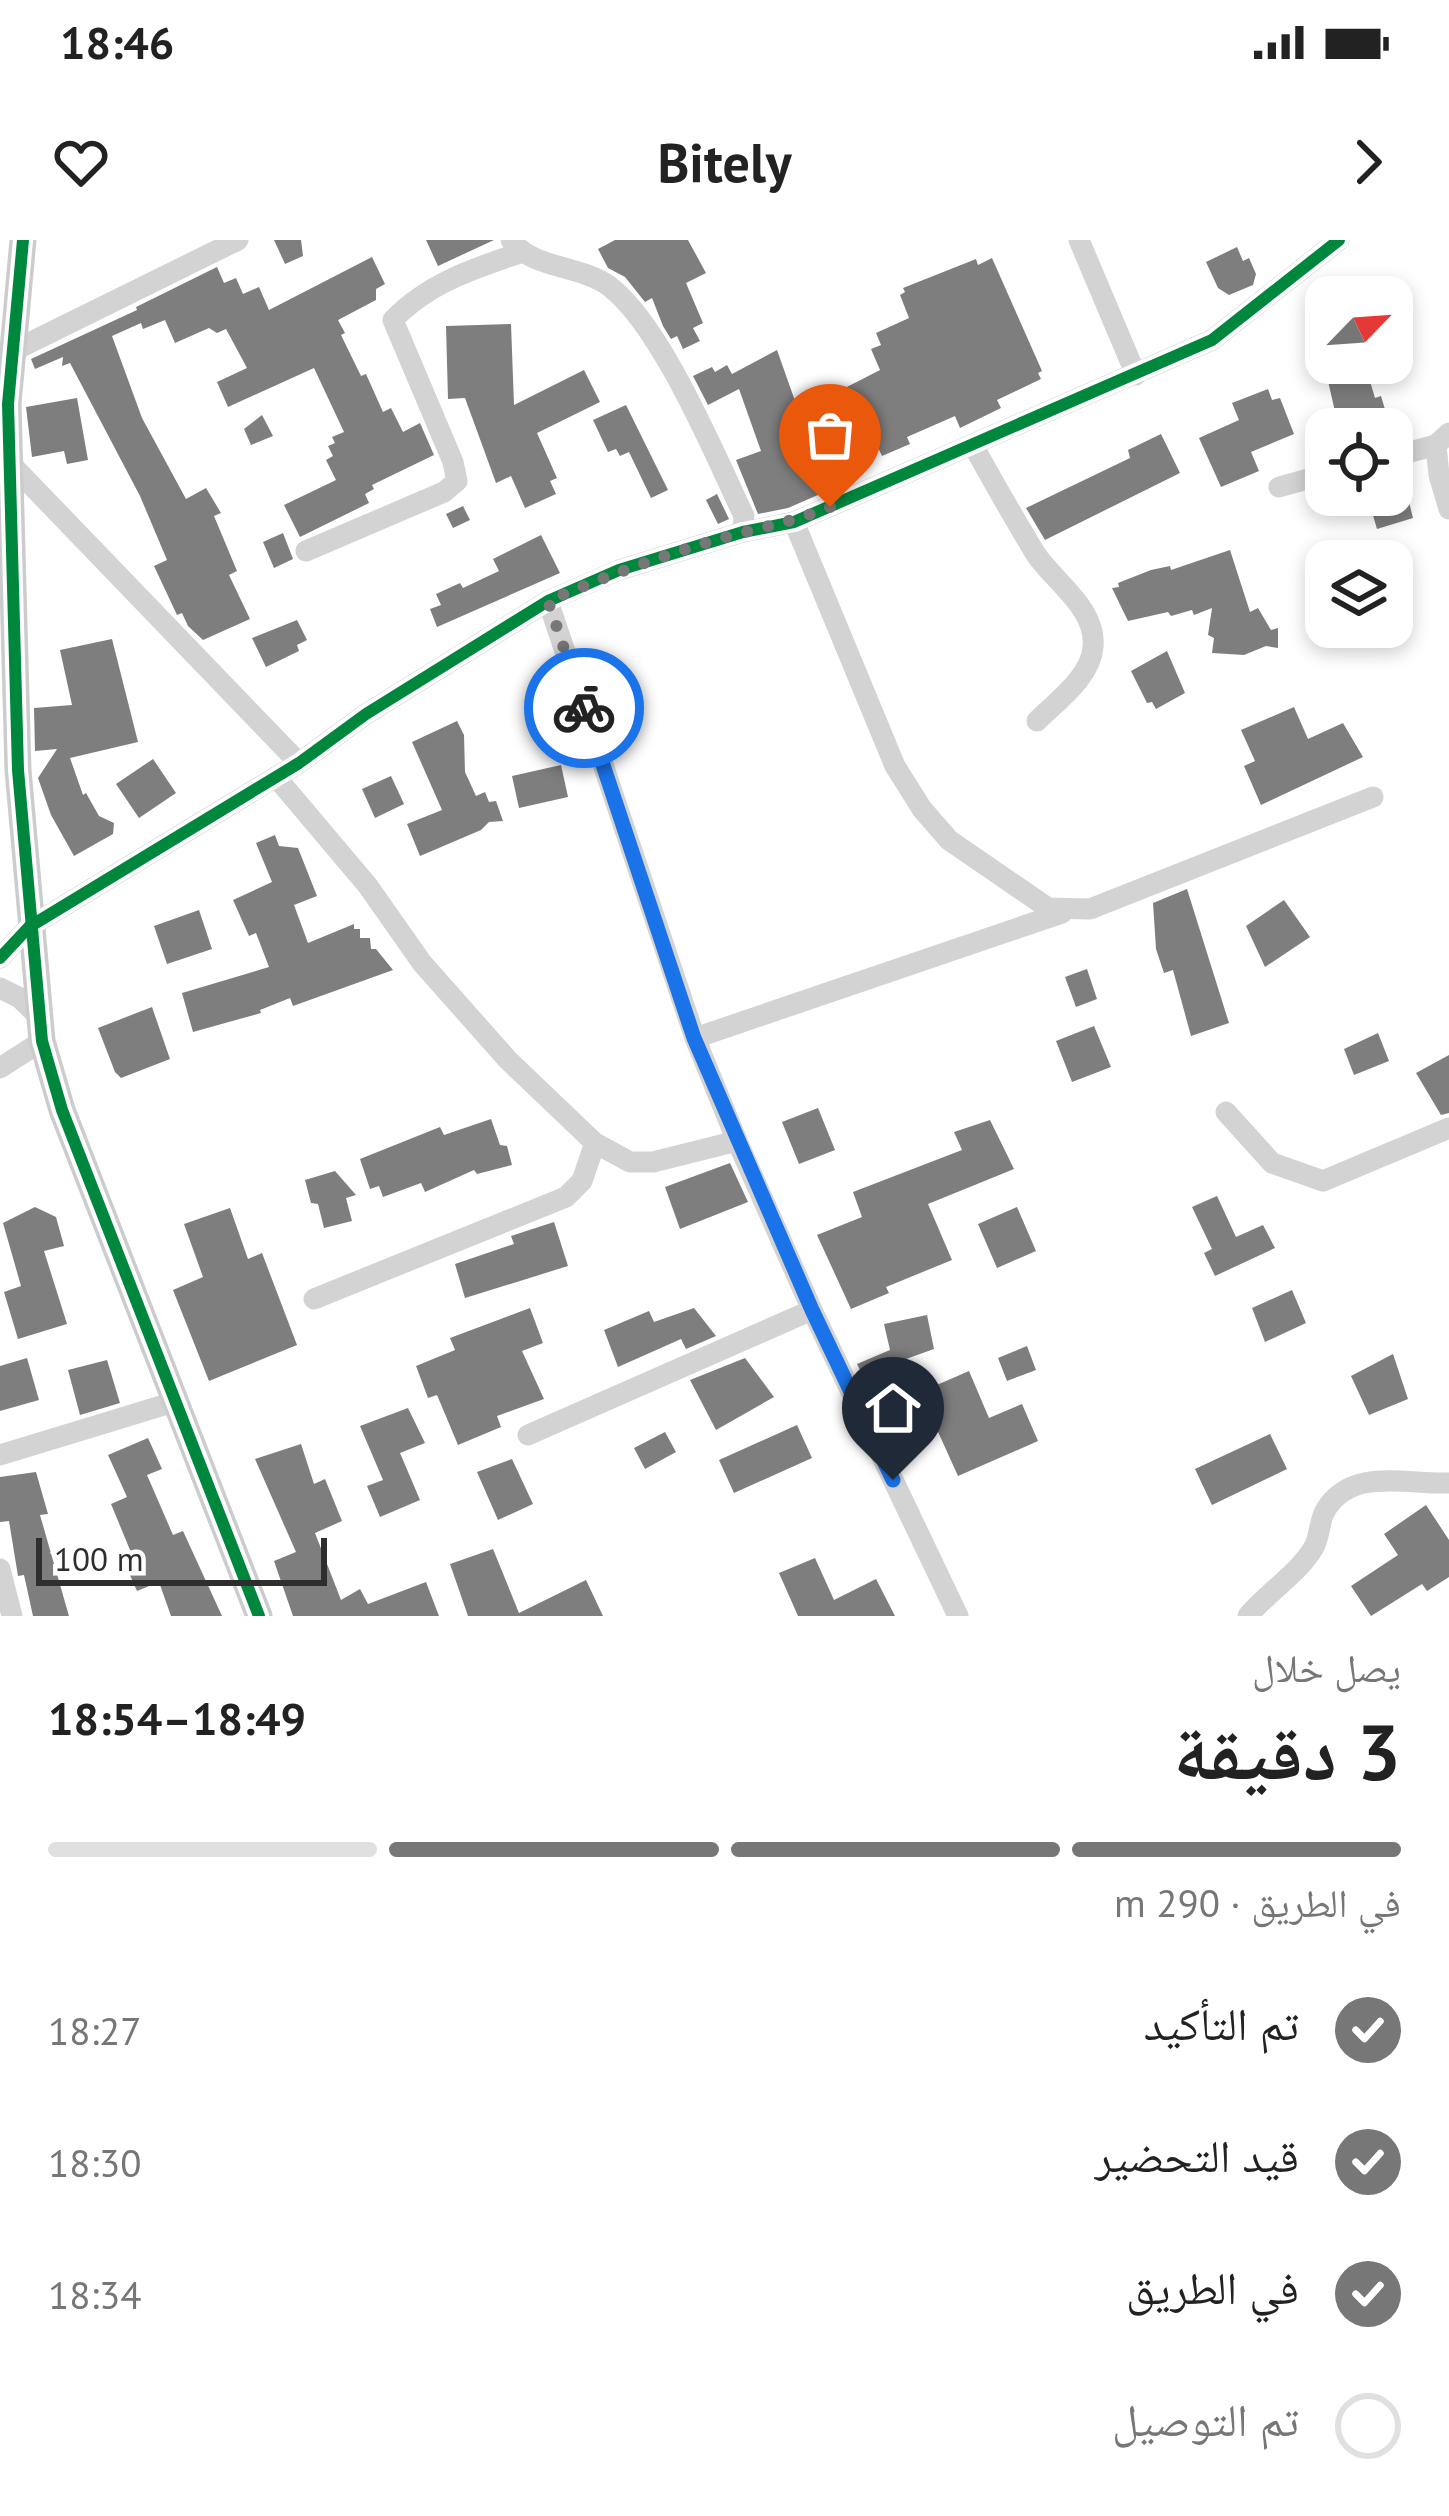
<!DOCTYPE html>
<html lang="ar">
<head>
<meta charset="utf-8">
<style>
	:root { --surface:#fff; --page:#f2f2f2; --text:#222; --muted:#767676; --line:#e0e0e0; --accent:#777 }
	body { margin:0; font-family:"PT Sans","Noto Naskh Arabic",sans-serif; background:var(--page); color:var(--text); direction:rtl; height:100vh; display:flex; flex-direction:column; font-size:45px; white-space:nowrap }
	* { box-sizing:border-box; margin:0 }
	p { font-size:39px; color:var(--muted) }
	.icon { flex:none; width:66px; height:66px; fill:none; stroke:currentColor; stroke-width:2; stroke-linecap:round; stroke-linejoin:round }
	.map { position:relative; height:1376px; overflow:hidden; direction:ltr }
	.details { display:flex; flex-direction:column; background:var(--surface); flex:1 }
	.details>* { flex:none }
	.needle { width:78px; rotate:65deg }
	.buttons { position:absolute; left:1305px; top:36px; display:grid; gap:24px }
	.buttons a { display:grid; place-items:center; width:108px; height:108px; border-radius:24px; background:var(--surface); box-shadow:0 6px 18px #0003; font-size:60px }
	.scale { position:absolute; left:36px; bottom:30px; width:291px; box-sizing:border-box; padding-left:12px; border:6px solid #2e2e2e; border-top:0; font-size:33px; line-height:42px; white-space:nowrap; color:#2e2e2e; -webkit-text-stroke:9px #fff; paint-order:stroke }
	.pin { position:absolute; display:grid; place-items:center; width:102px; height:102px; color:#fff; margin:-123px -51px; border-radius:50% 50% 50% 0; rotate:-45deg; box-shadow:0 0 12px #0007 }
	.pin .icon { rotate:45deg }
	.courier { position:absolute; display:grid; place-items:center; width:120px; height:120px; margin:-60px; border:9px solid #1a73e8; border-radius:50%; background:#fff; color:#222; box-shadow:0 3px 15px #0007 }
	.head em { font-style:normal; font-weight:800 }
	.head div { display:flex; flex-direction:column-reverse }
	.head { display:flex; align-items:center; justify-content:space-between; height:204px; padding:0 48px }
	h1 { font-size:78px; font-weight:800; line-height:90px }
	.bar { display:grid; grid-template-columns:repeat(4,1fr); gap:18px 12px; align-content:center; height:144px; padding:0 48px }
	.bar i { height:15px; border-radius:9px; background:var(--line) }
	.bar .selected { background:var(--accent) }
	.bar p { grid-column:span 4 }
	ol { padding:0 48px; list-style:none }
	li { display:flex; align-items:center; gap:36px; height:132px }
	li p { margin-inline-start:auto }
	li .icon { padding:12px; border-radius:50%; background:var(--accent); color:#fff; stroke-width:4 }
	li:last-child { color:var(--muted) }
	li i { width:66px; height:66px; border:6px solid var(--line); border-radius:50% }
	.status { display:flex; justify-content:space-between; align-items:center; height:84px; padding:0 60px; background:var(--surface); direction:ltr }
	.status svg { height:33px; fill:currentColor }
	header { display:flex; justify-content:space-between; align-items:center; height:156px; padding:0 48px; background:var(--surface); font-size:54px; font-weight:800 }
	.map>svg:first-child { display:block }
	.building { fill:#7e7e7e }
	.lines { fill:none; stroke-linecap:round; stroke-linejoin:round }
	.street { stroke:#d3d3d3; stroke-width:21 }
	.secondary { stroke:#ccc; stroke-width:27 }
	.cycleway-casing { stroke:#fff; stroke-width:20 }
	.cycleway { stroke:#00873e; stroke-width:12 }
	.done { stroke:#777; stroke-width:12; stroke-dasharray:0 21.6 }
	.route { stroke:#1a73e8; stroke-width:15 }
</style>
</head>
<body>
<div class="status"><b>18:46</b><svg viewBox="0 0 49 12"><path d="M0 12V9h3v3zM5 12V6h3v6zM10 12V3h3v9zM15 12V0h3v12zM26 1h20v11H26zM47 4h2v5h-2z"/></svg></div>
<header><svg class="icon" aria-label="forward" viewBox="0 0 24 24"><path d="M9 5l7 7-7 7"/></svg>Bitely<svg class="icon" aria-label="heart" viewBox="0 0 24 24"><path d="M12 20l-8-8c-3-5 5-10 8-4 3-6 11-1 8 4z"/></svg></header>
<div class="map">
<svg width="1449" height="1376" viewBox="0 0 1449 1376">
	<rect width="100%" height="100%" fill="#fff"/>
	<g class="building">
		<polygon points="274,0 301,0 303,16 285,24"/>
		<polygon points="426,0 494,0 438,26"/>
		<polygon points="615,0 688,0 706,33 686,43 703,83 693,88 700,101 683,109 677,96 671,99 663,86 652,58 645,62 625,37 608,28 598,9"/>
		<polygon points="1237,7 1243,21 1249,18 1256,34 1253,45 1229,55 1218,48 1206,22"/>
		<polygon points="372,17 385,44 376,49 376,60 338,80 345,93 341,95 361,136 366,134 383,172 391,168 403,192 420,183 434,215 372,245 374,249 365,254 369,263 300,297 284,265 336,240 326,220 333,216 328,206 335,203 332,197 344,192 314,128 228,167 217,142 247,128 226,89 217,93 209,88 175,103 165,80 143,89 141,83 112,96 142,178 186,259 206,248 221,273 214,276 237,331 229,335 250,379 203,400 188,386 182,373 177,375 154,326 167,320 140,256 70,123 62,126 63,117 35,129 31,119 137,70 136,67 217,27 224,43 236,38 243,54 259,47 269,70"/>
		<polygon points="992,18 1042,131 1038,133 1041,139 997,160 1001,168 960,188 955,176 907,197 910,204 882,216 870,190 861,195 839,151 880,130 871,109 881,105 876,93 909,78 900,55 905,52 903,48 976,19 978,25"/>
		<polygon points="511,84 514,165 584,130 600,162 537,193 557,238 550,241 556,254 525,268 511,236 496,243 465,158 448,159 446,86"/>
		<polygon points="777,110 806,192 814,189 820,206 826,204 841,245 788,268 758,274 736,220 761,211 739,149 708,165 693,136 712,127 715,132 727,125 732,134"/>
		<polygon points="1367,131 1375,158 1381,156 1387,176 1339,189 1328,141"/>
		<polygon points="1268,149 1272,160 1280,158 1294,194 1251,212 1259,231 1221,247 1199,198 1239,180 1232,163"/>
		<polygon points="77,158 88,220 67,224 64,211 32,217 26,167"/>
		<polygon points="626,165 668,250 651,258 629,212 620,216 616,209 608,212 593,180"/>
		<polygon points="262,175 273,196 251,205 244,189"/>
		<polygon points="1161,194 1180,233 1045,300 1026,268 1130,218 1128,210"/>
		<polygon points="1401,230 1413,278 1377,289 1367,255 1392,255 1392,232"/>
		<polygon points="717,254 729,279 718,284 706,260"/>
		<polygon points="463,266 470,280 453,288 446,274"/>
		<polygon points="283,293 293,319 274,328 263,302"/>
		<polygon points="541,295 560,333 437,387 430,369 441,365 436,354 460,343 463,348 499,331 493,319"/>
		<polygon points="1230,310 1250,372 1258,368 1271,390 1278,388 1278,408 1266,406 1244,415 1212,413 1214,398 1208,395 1212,368 1194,375 1192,370 1171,376 1168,372 1128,381 1112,348 1119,347 1118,343 1151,330 1170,326 1171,330"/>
		<polygon points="297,380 307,400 297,405 299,411 266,427 252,398"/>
		<polygon points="112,399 138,502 70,518 83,555 86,553 99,576 114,583 113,594 74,616 51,575 38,538 57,509 35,511 34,468 72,465 60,410"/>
		<polygon points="1167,411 1185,453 1156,469 1152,462 1147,463 1131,431"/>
		<polygon points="1294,467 1308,499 1343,483 1363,517 1261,565 1244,526 1255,521 1241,490"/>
		<polygon points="457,481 464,495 465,532 476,556 485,552 489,562 496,561 503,581 489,582 481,590 420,616 407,584 442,570 412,502"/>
		<polygon points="153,519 176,553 139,578 116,544"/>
		<polygon points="561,525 568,557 519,568 512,536"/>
		<polygon points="391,536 404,564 375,578 362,549"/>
		<polygon points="275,595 279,606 298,608 317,656 294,665 308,703 354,684 354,689 360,689 360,698 370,698 371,709 376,709 393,730 293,766 290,758 260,770 261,773 193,792 182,753 269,727 256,693 249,696 233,660 272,642 256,603"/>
		<polygon points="1187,649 1229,783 1191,796 1173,730 1164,733 1156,709 1153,663"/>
		<polygon points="1284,660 1310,697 1265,727 1246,686"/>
		<polygon points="199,670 212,709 167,724 154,686"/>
		<polygon points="1087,729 1097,759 1076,767 1065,737"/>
		<polygon points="152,767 170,819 121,838 115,832 98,788"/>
		<polygon points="1094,786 1111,827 1072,842 1056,801"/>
		<polygon points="1378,793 1389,821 1354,835 1344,809"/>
		<polygon points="1449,815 1449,873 1441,875 1416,833"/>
		<polygon points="818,868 835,910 799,924 782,882"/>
		<polygon points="491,879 500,905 507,906 512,925 477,934 474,930 425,952 421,943 383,957 379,946 370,949 360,919 440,887 444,895"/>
		<polygon points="990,880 1014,929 928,964 952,1020 886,1047 889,1053 851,1069 817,995 862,977 853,952 962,910 954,892"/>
		<polygon points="730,923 748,962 680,989 665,947"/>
		<polygon points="335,931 356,955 346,958 352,981 324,988 318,964 311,963 305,940"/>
		<polygon points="1217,956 1236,997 1263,985 1275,1008 1215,1036 1204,1013 1212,1009 1192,967"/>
		<polygon points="35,967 56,977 64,1006 44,1011 67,1084 18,1099 4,1052 21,1046 3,983"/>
		<polygon points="1017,967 1036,1011 997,1028 978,984"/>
		<polygon points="230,968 248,1019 262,1013 297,1105 209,1141 173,1050 203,1037 184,984"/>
		<polygon points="554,982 568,1026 465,1058 455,1024 514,1004 511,996"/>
		<polygon points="1292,1050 1306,1083 1265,1102 1252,1068"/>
		<polygon points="530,1068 543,1103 522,1111 544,1159 497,1176 501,1187 458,1205 437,1155 428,1158 416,1126 455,1110 450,1098"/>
		<polygon points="694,1068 716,1096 686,1109 681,1099 618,1127 604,1090 649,1071 654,1082"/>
		<polygon points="927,1075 934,1109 889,1125 890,1128 865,1140 857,1124 890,1110 884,1084"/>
		<polygon points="1027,1106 1036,1130 1007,1141 998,1118"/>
		<polygon points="1393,1114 1408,1159 1369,1175 1351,1136"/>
		<polygon points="27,1118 39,1160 0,1171 0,1126"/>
		<polygon points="745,1118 774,1157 716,1190 690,1140"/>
		<polygon points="107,1120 120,1163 80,1175 68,1130"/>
		<polygon points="969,1131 989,1178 1022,1164 1038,1201 958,1236 934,1183 897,1200 880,1165 898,1156 900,1161"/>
		<polygon points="408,1168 425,1203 400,1213 420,1260 380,1277 367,1246 383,1240 360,1186"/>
		<polygon points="797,1185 812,1218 734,1253 719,1220"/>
		<polygon points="665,1192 676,1212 645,1229 634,1208"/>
		<polygon points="1270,1194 1287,1229 1212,1265 1195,1229"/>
		<polygon points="148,1198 162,1229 147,1235 173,1295 183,1291 222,1376 171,1376 159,1342 137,1351 120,1313 130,1310 111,1264 127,1257 108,1215"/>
		<polygon points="301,1204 314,1244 325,1239 342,1281 315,1293 341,1360 360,1349 368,1364 426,1342 439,1376 293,1376 274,1321 296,1312 255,1219"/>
		<polygon points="512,1219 533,1264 498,1280 477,1232"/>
		<polygon points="36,1232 48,1274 40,1275 69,1376 33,1376 24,1335 18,1336 9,1281 0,1282 0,1237"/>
		<polygon points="1426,1265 1449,1300 1449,1337 1427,1351 1422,1344 1371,1376 1351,1346 1398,1315 1384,1294"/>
		<polygon points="493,1309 519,1373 586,1340 603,1376 468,1376 450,1324"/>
		<polygon points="815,1318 834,1360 876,1339 895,1376 798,1376 779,1333"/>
	</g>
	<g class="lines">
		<g class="street">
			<path d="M511,0C532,29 581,25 609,46C661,85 715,215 744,276L743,292"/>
			<polyline points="1079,0 1136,135"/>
			<polyline points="13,111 238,0"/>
			<polyline points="1449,193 1436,205 1439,235 1449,269"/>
			<path d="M974,207C994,243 1014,278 1035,313C1053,341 1097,368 1093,407C1091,437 1056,462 1037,481"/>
			<polyline points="1392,217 1436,205"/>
			<polyline points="10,223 299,523"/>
			<polyline points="1279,247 1326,234"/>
			<polyline points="794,282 895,526 922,569 949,600 1048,668 1090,669 1373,557"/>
			<path d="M306,311L444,252L457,241L453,222L393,80C427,44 474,28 520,13"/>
			<polyline points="548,361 695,798 737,901"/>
			<polyline points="276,537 368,646 422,723 508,820 595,903 630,922 653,922 737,901 812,1070 958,1376"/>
			<polyline points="0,718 29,687 299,523 366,474 548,361 619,330 743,292 794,282 1212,100 1339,0"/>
			<polyline points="0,748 20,758 39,777"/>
			<polyline points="695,798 1062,673"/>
			<polyline points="0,828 42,801"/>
			<polyline points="1226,872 1272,923 1323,941 1449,888"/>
			<polyline points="314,1059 566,957 582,941 595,903"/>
			<polyline points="528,1195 812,1070"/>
			<polyline points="0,1215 174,1162"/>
			<polyline points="0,1329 12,1376"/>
			<path d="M1248,1376C1268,1352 1299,1333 1314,1307C1320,1296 1319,1282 1325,1271C1351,1226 1408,1245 1449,1243"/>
		</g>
		<polyline class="secondary" points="23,0 8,164 18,530 42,801 62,870 259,1376"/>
		<defs>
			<g id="cycleway">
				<polyline points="23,0 8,164 18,530 42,801 62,870 259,1376"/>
				<polyline points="0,718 29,687 299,523 366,474 548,361 619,330 743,292 794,282 1212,100 1339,0"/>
			</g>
		</defs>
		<use href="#cycleway" class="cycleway-casing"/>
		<use href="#cycleway" class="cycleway"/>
	</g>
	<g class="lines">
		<path class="done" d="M584,468L548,361C611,334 674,311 741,293C772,285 800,279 830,267"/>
		<polyline class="route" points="584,468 694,798 812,1070 893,1240"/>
	</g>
</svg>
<div class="buttons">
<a><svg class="needle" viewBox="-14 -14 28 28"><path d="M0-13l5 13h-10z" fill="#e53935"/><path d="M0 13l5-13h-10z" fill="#767676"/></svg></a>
<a><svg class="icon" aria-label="locate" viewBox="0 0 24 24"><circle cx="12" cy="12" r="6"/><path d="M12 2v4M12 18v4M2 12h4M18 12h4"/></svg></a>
<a><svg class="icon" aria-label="layers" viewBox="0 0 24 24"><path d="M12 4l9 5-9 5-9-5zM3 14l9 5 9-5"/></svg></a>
</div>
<div class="scale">100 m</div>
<div class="pin" style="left:830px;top:267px;background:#ea580c"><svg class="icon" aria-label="bag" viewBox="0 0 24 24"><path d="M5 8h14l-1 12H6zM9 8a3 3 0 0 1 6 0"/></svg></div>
<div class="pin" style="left:893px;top:1240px;background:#1f2937"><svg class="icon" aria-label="home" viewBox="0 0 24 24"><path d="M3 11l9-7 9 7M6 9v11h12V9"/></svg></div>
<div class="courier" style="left:584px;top:468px"><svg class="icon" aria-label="bike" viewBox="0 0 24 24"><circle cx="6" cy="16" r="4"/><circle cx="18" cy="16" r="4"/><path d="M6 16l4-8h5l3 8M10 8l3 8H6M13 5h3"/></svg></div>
</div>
<section class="details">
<div class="head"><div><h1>3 دقيقة</h1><p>يصل خلال</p></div><em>18:49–18:54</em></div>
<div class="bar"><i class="selected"></i><i class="selected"></i><i class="selected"></i><i></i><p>في الطريق · 290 m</p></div>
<ol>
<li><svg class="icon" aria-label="check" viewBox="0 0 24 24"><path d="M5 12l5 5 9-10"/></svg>تم التأكيد<p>18:27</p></li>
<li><svg class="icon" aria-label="check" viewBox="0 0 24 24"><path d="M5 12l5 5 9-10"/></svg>قيد التحضير<p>18:30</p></li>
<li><svg class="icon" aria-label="check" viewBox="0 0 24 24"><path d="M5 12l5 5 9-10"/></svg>في الطريق<p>18:34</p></li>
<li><i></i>تم التوصيل</li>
</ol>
</section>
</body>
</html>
